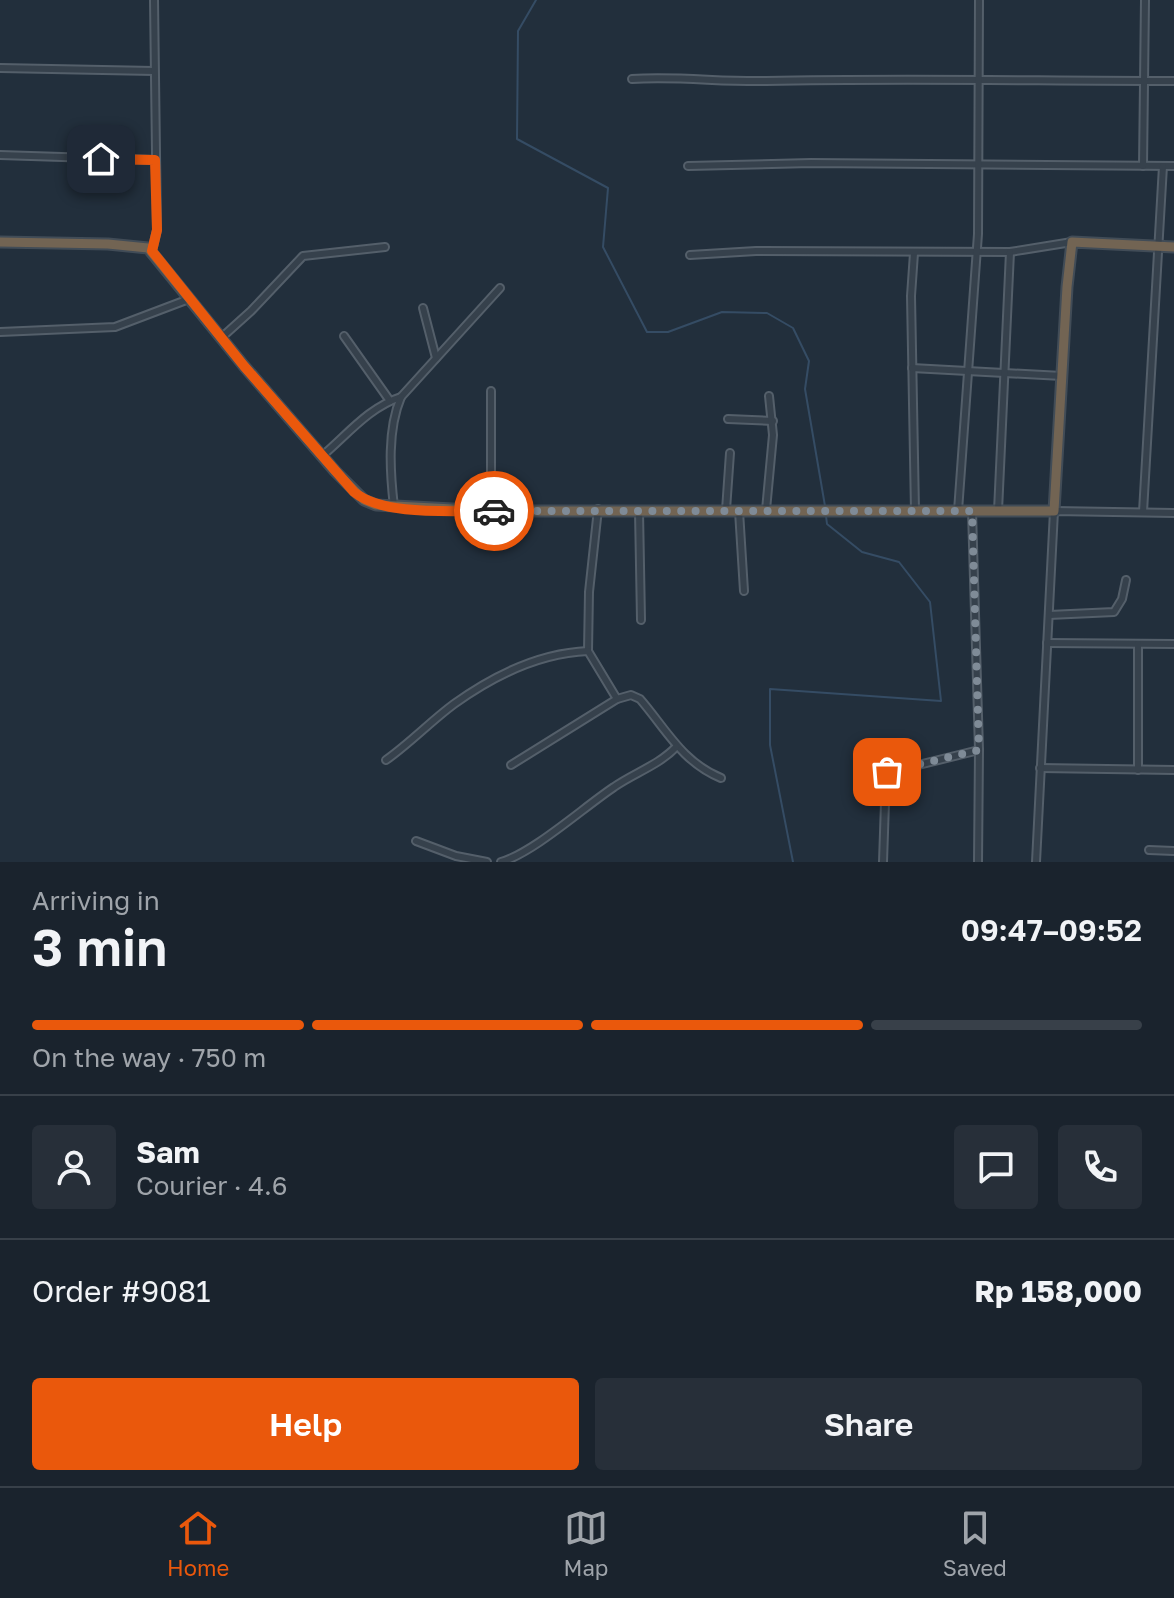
<!DOCTYPE html>
<html lang="en">
<head>
<meta charset="utf-8">
<style>
	:root { --surface:#1a232d; --page:#272f39; --text:#f1f3f6; --muted:#9fa4aa; --line:#384049; --accent:#ea580c }
	body { margin:0; font-family:"Golos Text",sans-serif; background:var(--page); color:var(--text); height:100vh; display:flex; flex-direction:column; font-size:30px; white-space:nowrap }
	* { box-sizing:border-box; margin:0 }
	p { font-size:26px; color:var(--muted) }
	.icon { flex:none; width:44px; height:44px; fill:none; stroke:currentColor; stroke-width:2; stroke-linecap:round; stroke-linejoin:round }
	.map { position:relative; height:862px; overflow:hidden }
	.panel { display:flex; flex-direction:column; background:var(--surface); flex:1 }
	.panel>* { flex:none }
	.pin { position:absolute; display:grid; place-items:center; width:68px; height:68px; color:#fff; margin:-34px; border-radius:16px; box-shadow:0 4px 12px #0006 }
	.courier { position:absolute; display:grid; place-items:center; width:80px; height:80px; margin:-40px; border:6px solid #ea580c; border-radius:50%; background:#fff; color:#222; box-shadow:0 2px 10px #0007 }
	.summary em { font-style:normal; font-weight:600 }
	.summary div { display:flex; flex-direction:column-reverse }
	.summary { display:flex; align-items:center; justify-content:space-between; height:136px; padding:0 32px }
	h1 { font-size:52px; font-weight:600; line-height:60px }
	.bar { display:grid; grid-template-columns:repeat(4,1fr); gap:12px 8px; align-content:center; height:96px; padding:0 32px }
	.bar i { height:10px; border-radius:6px; background:var(--line) }
	.bar .on { background:var(--accent) }
	.bar p { grid-column:span 4 }
	.line { display:flex; align-items:center; gap:20px; padding:0 32px; border-top:2px solid var(--line) }
	.line div { flex:1 }
	.round { display:grid; place-items:center; flex:none; width:84px; height:84px; border-radius:8px; background:var(--page) }
	.action { display:flex; gap:16px; margin-top:auto; padding:16px 32px }
	.action a { flex:1; height:92px; border-radius:8px; background:var(--accent); color:#fff; font-size:32px; font-weight:600; line-height:92px; text-align:center }
	.action a+a { background:var(--page); color:var(--text) }
	.menu { display:flex; justify-content:space-around; align-items:center; height:112px; border-top:2px solid var(--line); background:var(--surface); font-size:22px; color:var(--muted) }
	.menu a { display:grid; justify-items:center; gap:4px }
	.menu .on { color:var(--accent) }
	.map>svg:first-child { display:block }
	.lines { fill:none; stroke-linecap:round; stroke-linejoin:round }
	.stream { stroke:#354c64; stroke-width:2 }
	.minor-casing { stroke:#545f6a; stroke-width:10 }
	.highway-casing { stroke:#414c57; stroke-width:13 }
	.minor { stroke:#36414c; stroke-width:6 }
	.highway { stroke:#726453; stroke-width:9 }
	.done { stroke:#7f8b97; stroke-width:8; stroke-dasharray:0 14.4 }
	.route { stroke:#ea580c; stroke-width:10 }
</style>
</head>
<body>
<div class="map">
<svg width="1174" height="862" viewBox="0 0 1174 862">
	<rect width="100%" height="100%" fill="#222f3c"/>
	<g class="lines">
		<g class="stream">
			<polyline points="536,0 518,31 517,139 608,188 603,247 647,332 668,332 722,312 767,313 793,328 809,361 805,389 825,506"/>
			<polyline points="793,862 770,745 770,689 941,701 930,602 899,562 862,552 827,524 826,516"/>
		</g>
		<defs>
			<g id="minor">
				<polyline points="0,68 154,71"/>
				<path d="M632,79C677,76 721,82 766,81C902,78 1038,81 1174,81"/>
				<polyline points="0,155 155,160"/>
				<polyline points="688,166 811,163 1174,166"/>
				<polyline points="1143,166 1145,0"/>
				<polyline points="152,251 157,230 154,0"/>
				<polyline points="914,253 911,296 915,511"/>
				<polyline points="690,255 756,251 1010,252 1072,242"/>
				<polyline points="423,308 436,358"/>
				<polyline points="0,332 115,327 189,299"/>
				<polyline points="344,336 390,401"/>
				<polyline points="221,338 251,311 303,256 385,247"/>
				<polyline points="912,368 1062,376"/>
				<polyline points="491,391 491,511"/>
				<polyline points="728,419 773,421"/>
				<path d="M322,456C347,435 369,407 401,397L500,288"/>
				<path d="M394,507C390,472 387,430 401,397"/>
				<polyline points="598,509 589,592 588,651 617,699"/>
				<polyline points="726,510 730,453"/>
				<polyline points="766,510 773,435 769,396"/>
				<polyline points="639,511 641,620"/>
				<polyline points="739,511 744,591"/>
				<polyline points="958,511 978,234 979,0"/>
				<polyline points="972,511 979,750 978,862"/>
				<polyline points="998,511 1010,252"/>
				<polyline points="1143,512 1163,166"/>
				<polyline points="1049,615 1114,612 1122,599 1126,580"/>
				<polyline points="1047,643 1174,644"/>
				<path d="M386,760C410,743 431,721 454,704C493,676 540,653 588,651"/>
				<path d="M511,765L617,699L631,695L640,699C666,729 682,762 721,778"/>
				<polyline points="1040,768 1174,770"/>
				<polyline points="1138,770 1138,644"/>
				<polyline points="416,841 456,856 487,862"/>
				<polyline points="1149,850 1174,851"/>
				<path d="M501,862C533,853 584,807 614,787C634,773 659,765 676,747"/>
				<polyline points="883,862 886,773 979,750"/>
				<polyline points="1036,862 1054,511 1174,513"/>
			</g>
			<polyline id="highway" points="0,242 108,244 148,248 244,366 335,471 364,500 376,505 491,511 1054,511 1067,287 1072,242 1174,247"/>
		</defs>
		<use href="#minor" class="minor-casing"/>
		<use href="#highway" class="highway-casing"/>
		<use href="#minor" class="minor"/>
		<use href="#highway" class="highway"/>
	</g>
	<g class="lines">
		<polyline class="done" points="494,511 972,511 979,750 887,772"/>
		<path class="route" d="M101,159L155,160L157,230L152,251L244,366L354,492C384,517 455,510 494,511"/>
	</g>
</svg>
<div class="pin" style="left:887px;top:772px;background:#ea580c"><svg class="icon" aria-label="bag" viewBox="0 0 24 24"><path d="M5 8h14l-1 12H6zM9 8a3 3 0 0 1 6 0"/></svg></div>
<div class="pin" style="left:101px;top:159px;background:#1f2937"><svg class="icon" aria-label="home" viewBox="0 0 24 24"><path d="M3 11l9-7 9 7M6 9v11h12V9"/></svg></div>
<div class="courier" style="left:494px;top:511px"><svg class="icon" aria-label="car" viewBox="0 0 24 24"><path d="M5 17H2v-5l4-1 3-4h7l3 4 3 1v5h-3M9 17h6M6 11h13"/><circle cx="7" cy="17" r="2"/><circle cx="17" cy="17" r="2"/></svg></div>
</div>
<section class="panel">
<div class="summary"><div><h1>3 min</h1><p>Arriving in</p></div><em>09:47–09:52</em></div>
<div class="bar"><i class="on"></i><i class="on"></i><i class="on"></i><i></i><p>On the way · 750 m</p></div>
<div class="line" style="height:144px"><a class="round"><svg class="icon" aria-label="person" viewBox="0 0 24 24"><circle cx="12" cy="8" r="4"/><path d="M4 21q1-7 8-7t8 7"/></svg></a><div><b>Sam</b><p>Courier · 4.6</p></div><a class="round"><svg class="icon" aria-label="chat" viewBox="0 0 24 24"><path d="M4 5h16v11H9l-5 4z"/></svg></a><a class="round"><svg class="icon" aria-label="phone" viewBox="0 0 24 24"><path d="M5 4h4l2 5-3 2q2 4 5 5l2-3 5 2v4C11 20 4 13 5 4z"/></svg></a></div>
<div class="line" style="height:104px"><div>Order #9081</div><b>Rp 158,000</b></div>
<div class="action"><a>Help</a><a>Share</a></div>
</section>
<nav class="menu">
<a class="on"><svg class="icon" aria-label="home" viewBox="0 0 24 24"><path d="M3 11l9-7 9 7M6 9v11h12V9"/></svg>Home</a>
<a><svg class="icon" aria-label="map" viewBox="0 0 24 24"><path d="M3 6l6-2 6 2 6-2v14l-6 2-6-2-6 2zM9 4v14M15 6v14"/></svg>Map</a>
<a><svg class="icon" aria-label="saved" viewBox="0 0 24 24"><path d="M7 4h10v16l-5-4-5 4z"/></svg>Saved</a>
</nav>
</body>
</html>
